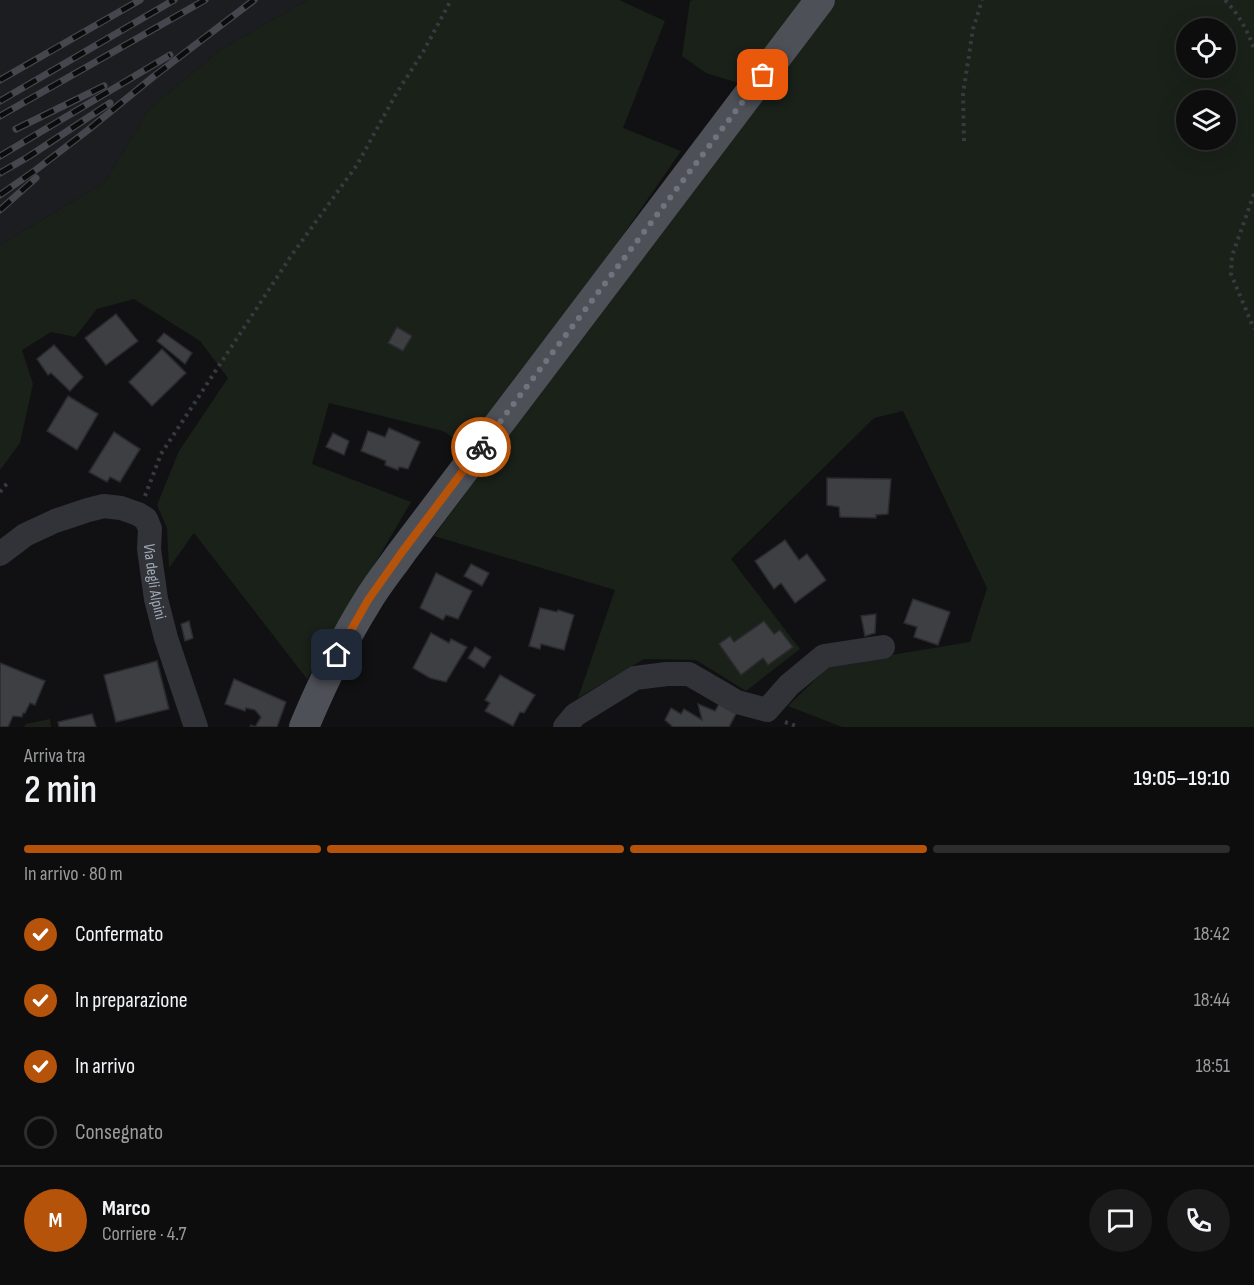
<!DOCTYPE html>
<html lang="it">
<head>
<meta charset="utf-8">
<style>
	:root { --surface:#0d0d0e; --page:#1b1b1c; --text:#f1f3f6; --muted:#9a9c9e; --line:#2d2d2e; --accent:#b45309 }
	body { margin:0; font-family:"Sofia Sans Condensed",sans-serif; background:var(--page); color:var(--text); height:100vh; display:flex; flex-direction:column; font-size:22px; white-space:nowrap }
	* { box-sizing:border-box; margin:0 }
	p { font-size:20px; color:var(--muted) }
	.icon { flex:none; width:33px; height:33px; fill:none; stroke:currentColor; stroke-width:2; stroke-linecap:round; stroke-linejoin:round }
	.map { position:relative; height:727px; overflow:hidden }
	.details { display:flex; flex-direction:column; background:var(--surface); flex:1 }
	.details>* { flex:none }
	.fabs { position:absolute; left:1176px; top:18px; display:grid; gap:12px }
	.fabs a { display:grid; place-items:center; width:60px; height:60px; border-radius:50%; background:var(--surface); box-shadow:0 6px 24px #0002,0 0 0 2px var(--line); font-size:30px }
	.pin { position:absolute; display:grid; place-items:center; width:51px; height:51px; color:#fff; margin:-26px; border-radius:12px; box-shadow:0 3px 9px #0006 }
	.courier { position:absolute; display:grid; place-items:center; width:60px; height:60px; margin:-30px; border:4px solid #b45309; border-radius:50%; background:#fff; color:#222; box-shadow:0 2px 8px #0007 }
	.summary em { font-style:normal; font-weight:600 }
	.summary div { display:flex; flex-direction:column-reverse }
	.summary { display:flex; align-items:center; justify-content:space-between; height:102px; padding:0 24px }
	h1 { font-size:39px; font-weight:600; line-height:45px }
	.bar { display:grid; grid-template-columns:repeat(4,1fr); gap:9px 6px; align-content:center; height:72px; padding:0 24px }
	.bar i { height:8px; border-radius:4px; background:var(--line) }
	.bar .active { background:var(--accent) }
	.bar p { grid-column:span 4 }
	.line { display:flex; align-items:center; gap:15px; padding:0 24px; border-top:2px solid var(--line) }
	.line div { flex:1 }
	.round { display:grid; place-items:center; flex:none; width:63px; height:63px; border-radius:32px; background:var(--page) }
	ol { padding:0 24px; list-style:none }
	li { display:flex; align-items:center; gap:18px; height:66px }
	li p { margin-inline-start:auto }
	li .icon { padding:6px; border-radius:50%; background:var(--accent); color:#fff; stroke-width:4 }
	li:last-child { color:var(--muted) }
	li i { width:33px; height:33px; border:3px solid var(--line); border-radius:50% }
	.map>svg:first-child { display:block }
	.built { fill:#1c1d20 }
	.green { fill:#192119; fill-rule:evenodd }
	.building { fill:#3d3f43; stroke:#2b2b2f; stroke-width:1.5 }
	.lines { fill:none; stroke-linecap:round; stroke-linejoin:round }
	.path { stroke:#373a3f; stroke-width:4; stroke-dasharray:3 4.5; stroke-linecap:butt }
	.minor { stroke:#313338; stroke-width:24 }
	.major { stroke:#4d5057; stroke-width:30 }
	.rail-casing { stroke:#44474d; stroke-width:7 }
	.rail { stroke:#0c0c0d; stroke-width:4.5; stroke-dasharray:14; stroke-linecap:butt }
	.done { stroke:#6e747c; stroke-width:6; stroke-dasharray:0 10.8 }
	.route { stroke:#b45309; stroke-width:8 }
	.labels { text-anchor:middle; dominant-baseline:central; stroke-width:4.5; stroke-linejoin:round; paint-order:stroke }
	.street-label { font-size:16px; fill:#a0a9b5; stroke:#0c0c0d }
</style>
</head>
<body>
<div class="map">
<svg width="1254" height="727" viewBox="0 0 1254 727">
	<rect width="100%" height="100%" fill="#111113"/>
	<polygon class="built" points="0,0 307,0 223,48 149,109 104,183 0,245"/>
	<g class="green">
		<polygon points="307,0 619,0 665,21 623,128 681,151 540,355 468,447 443,431 329,403 312,464 411,502 307,679 194,533 169,568 167,528 157,505 179,451 228,378 200,341 134,299 97,309 75,337 51,332 22,350 33,384 20,443 0,470 0,245 104,183 149,109 223,48"/>
		<polygon points="693,0 806,0 742,84 706,73 682,56 690,1"/>
		<path d="M835,0H1254V727H842L788,706L830,665L970,642L987,588L903,411L874,418L731,559L800,649L746,691L696,660L644,659L578,698L615,590L434,536L564,359ZM1186,28H1226V68H1186ZM1186,100H1226V140H1186Z"/>
		<polygon points="50,719 51,727 24,727 26,724"/>
	</g>
	<g class="building">
		<polygon points="116,314 138,341 106,365 85,338"/>
		<polygon points="397,327 412,336 403,351 388,343"/>
		<polygon points="164,333 192,353 185,364 157,341"/>
		<polygon points="54,345 83,377 70,391 51,373 48,375 37,359"/>
		<polygon points="162,349 186,373 152,406 129,382"/>
		<polygon points="68,396 98,414 77,450 47,431"/>
		<polygon points="389,428 420,442 408,469 399,467 398,470 385,465 386,461 361,451 368,431 385,437"/>
		<polygon points="114,432 140,449 120,482 110,477 107,482 89,472"/>
		<polygon points="333,433 349,441 344,455 326,447"/>
		<polygon points="827,478 891,479 888,514 876,515 876,518 840,517 839,507 827,505"/>
		<polygon points="785,540 799,560 807,554 826,580 795,603 781,583 774,589 755,561"/>
		<polygon points="471,564 489,573 482,586 464,576"/>
		<polygon points="436,573 472,591 458,619 446,615 443,620 420,608"/>
		<polygon points="913,599 950,612 938,645 914,637 917,627 904,623"/>
		<polygon points="540,608 557,612 558,610 574,615 564,650 541,644 540,649 529,646"/>
		<polygon points="876,614 875,633 865,636 861,616"/>
		<polygon points="189,621 193,638 185,641 181,624"/>
		<polygon points="764,621 774,634 780,630 793,647 768,665 763,658 741,675 719,644 730,636 734,642"/>
		<polygon points="431,633 449,643 451,639 467,647 446,682 430,678 413,668"/>
		<polygon points="475,647 491,657 484,668 468,658"/>
		<polygon points="157,661 169,709 116,722 104,675"/>
		<polygon points="0,663 45,681 35,705 30,703 25,713 23,713 22,717 13,716 8,727 0,727"/>
		<polygon points="500,675 535,695 524,713 520,712 513,726 485,711 490,703 485,700"/>
		<polygon points="234,679 286,702 277,727 250,727 251,725 255,727 261,717 255,710 246,708 245,711 225,704"/>
		<polygon points="698,704 715,711 719,704 737,712 729,727 673,727 665,720 671,708 681,714 684,709 702,720"/>
		<polygon points="92,714 96,727 59,727 58,722"/>
	</g>
	<g class="lines">
		<g class="path">
			<path d="M1225,0C1239,15 1247,29 1254,49"/>
			<polyline points="964,141 963,94 973,29 982,0"/>
			<polyline points="1254,194 1232,256 1231,274 1254,329"/>
			<polyline points="0,492 9,481"/>
			<polyline points="145,496 161,454 291,256 357,165 396,94 423,52 451,0"/>
			<polyline points="785,722 799,727"/>
		</g>
		<g class="minor">
			<path id="s1" d="M0,554L25,535L55,521L88,510L104,506L121,508L138,514L146,519L150,529L149,549L156,599L166,638L196,727"/>
			<polyline points="565,727 575,715 635,678 667,674 689,674 737,702 767,710 789,685 824,656 883,647"/>
		</g>
		<path class="major" d="M304,727C322,684 342,642 367,602C377,585 390,569 402,552L820,0"/>
		<defs>
			<g id="rail">
				<polyline points="0,80 140,0"/>
				<polyline points="0,101 174,0"/>
				<polyline points="0,116 205,0"/>
				<polyline points="16,129 104,86"/>
				<polyline points="0,156 170,55"/>
				<polyline points="0,173 28,157 110,103"/>
				<polyline points="0,195 37,169 88,130 153,77 254,0"/>
				<polyline points="0,210 36,178"/>
			</g>
		</defs>
		<use href="#rail" class="rail-casing"/>
		<use href="#rail" class="rail"/>
	</g>
	<g class="lines">
		<polyline class="done" points="481,447 763,75"/>
		<polyline class="route" points="337,655 368,600 402,552 481,447"/>
	</g>
	<g class="labels">
		<g class="street-label">
			<text stroke="none"><textPath href="#s1" startOffset="224">Via degli Alpini</textPath></text>
		</g>
	</g>
</svg>
<div class="fabs">
<a><svg class="icon" aria-label="locate" viewBox="0 0 24 24"><circle cx="12" cy="12" r="6"/><path d="M12 2v4M12 18v4M2 12h4M18 12h4"/></svg></a>
<a><svg class="icon" aria-label="layers" viewBox="0 0 24 24"><path d="M12 4l9 5-9 5-9-5zM3 14l9 5 9-5"/></svg></a>
</div>
<div class="pin" style="left:763px;top:75px;background:#ea580c"><svg class="icon" aria-label="bag" viewBox="0 0 24 24"><path d="M5 8h14l-1 12H6zM9 8a3 3 0 0 1 6 0"/></svg></div>
<div class="pin" style="left:337px;top:655px;background:#1f2937"><svg class="icon" aria-label="home" viewBox="0 0 24 24"><path d="M3 11l9-7 9 7M6 9v11h12V9"/></svg></div>
<div class="courier" style="left:481px;top:447px"><svg class="icon" aria-label="bike" viewBox="0 0 24 24"><circle cx="6" cy="16" r="4"/><circle cx="18" cy="16" r="4"/><path d="M6 16l4-8h5l3 8M10 8l3 8H6M13 5h3"/></svg></div>
</div>
<section class="details">
<div class="summary"><div><h1>2 min</h1><p>Arriva tra</p></div><em>19:05–19:10</em></div>
<div class="bar"><i class="active"></i><i class="active"></i><i class="active"></i><i></i><p>In arrivo · 80 m</p></div>
<ol>
<li><svg class="icon" aria-label="check" viewBox="0 0 24 24"><path d="M5 12l5 5 9-10"/></svg>Confermato<p>18:42</p></li>
<li><svg class="icon" aria-label="check" viewBox="0 0 24 24"><path d="M5 12l5 5 9-10"/></svg>In preparazione<p>18:44</p></li>
<li><svg class="icon" aria-label="check" viewBox="0 0 24 24"><path d="M5 12l5 5 9-10"/></svg>In arrivo<p>18:51</p></li>
<li><i></i>Consegnato</li>
</ol>
<div class="line" style="height:108px"><b class="round" style="background:var(--accent);color:#fff">M</b><div><b>Marco</b><p>Corriere · 4.7</p></div><a class="round"><svg class="icon" aria-label="chat" viewBox="0 0 24 24"><path d="M4 5h16v11H9l-5 4z"/></svg></a><a class="round"><svg class="icon" aria-label="phone" viewBox="0 0 24 24"><path d="M5 4h4l2 5-3 2q2 4 5 5l2-3 5 2v4C11 20 4 13 5 4z"/></svg></a></div>
</section>
</body>
</html>
